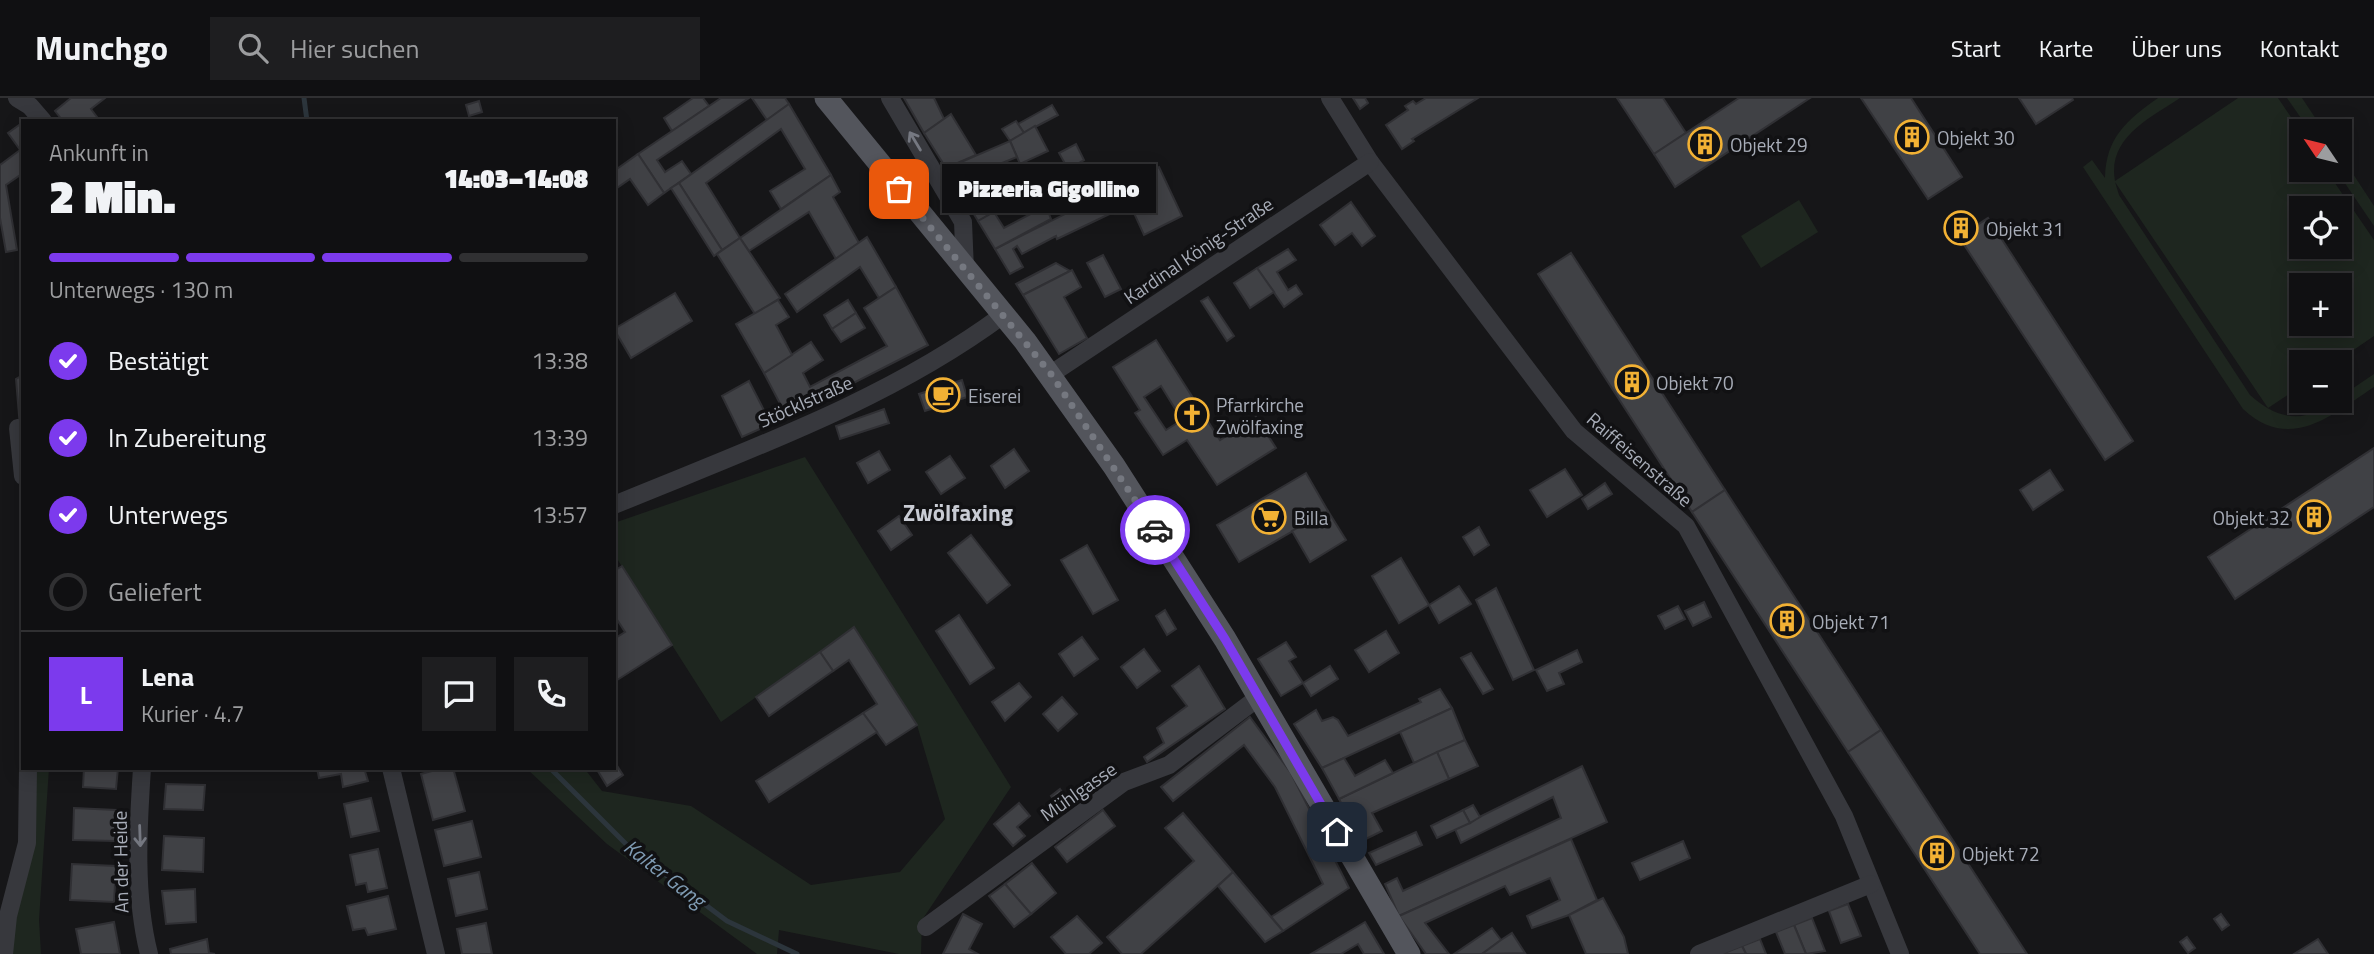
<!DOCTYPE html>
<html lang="de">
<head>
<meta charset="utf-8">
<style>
	:root { --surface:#101012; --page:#1e1e20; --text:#f1f3f6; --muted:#9c9d9f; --line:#303032; --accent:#7c3aed }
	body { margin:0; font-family:"Titillium Web",sans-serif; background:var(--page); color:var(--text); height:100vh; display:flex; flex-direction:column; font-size:26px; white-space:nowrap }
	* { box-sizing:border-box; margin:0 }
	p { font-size:23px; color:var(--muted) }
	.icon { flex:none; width:38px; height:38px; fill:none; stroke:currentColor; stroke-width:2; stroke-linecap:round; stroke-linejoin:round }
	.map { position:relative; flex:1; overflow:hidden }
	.panel { position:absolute; left:21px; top:21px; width:595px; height:651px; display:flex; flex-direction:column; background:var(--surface); border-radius:0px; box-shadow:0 4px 18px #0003,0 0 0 2px var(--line) }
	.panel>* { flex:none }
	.needle { width:46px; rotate:305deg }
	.controls { position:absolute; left:2289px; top:21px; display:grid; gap:14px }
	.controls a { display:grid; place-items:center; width:63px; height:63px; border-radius:0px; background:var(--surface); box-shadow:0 4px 18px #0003,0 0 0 2px var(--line); font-size:35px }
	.pin { position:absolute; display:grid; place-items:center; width:60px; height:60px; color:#fff; margin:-30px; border-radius:14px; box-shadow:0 4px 10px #0006 }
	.courier { position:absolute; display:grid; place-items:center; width:70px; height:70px; margin:-35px; border:5px solid #7c3aed; border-radius:50%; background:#fff; color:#222; box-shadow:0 2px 9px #0007 }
	.bubble { position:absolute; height:49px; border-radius:0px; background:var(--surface); box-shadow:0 4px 18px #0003,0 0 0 2px var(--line); font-size:23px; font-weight:800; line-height:49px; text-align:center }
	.head em { font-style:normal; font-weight:800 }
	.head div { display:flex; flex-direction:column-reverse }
	.head { display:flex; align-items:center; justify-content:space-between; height:119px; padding:0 28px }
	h1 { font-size:46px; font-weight:800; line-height:52px }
	.bar { display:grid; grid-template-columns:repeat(4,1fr); gap:10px 7px; align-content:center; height:84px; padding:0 28px }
	.bar i { height:9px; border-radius:5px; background:var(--line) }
	.bar .active { background:var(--accent) }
	.bar p { grid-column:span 4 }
	.line { display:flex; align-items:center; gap:18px; padding:0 28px; border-top:2px solid var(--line) }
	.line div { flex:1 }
	.round { display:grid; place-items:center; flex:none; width:74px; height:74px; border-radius:0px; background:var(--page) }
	ol { padding:0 28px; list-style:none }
	li { display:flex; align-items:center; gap:21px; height:77px }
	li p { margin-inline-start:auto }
	li .icon { padding:7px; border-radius:50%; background:var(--accent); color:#fff; stroke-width:4 }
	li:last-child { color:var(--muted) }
	li i { width:38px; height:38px; border:4px solid var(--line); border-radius:50% }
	header { display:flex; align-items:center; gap:42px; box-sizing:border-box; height:98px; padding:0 35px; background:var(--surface); border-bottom:2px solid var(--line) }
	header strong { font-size:33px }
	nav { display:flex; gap:38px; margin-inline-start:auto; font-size:24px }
	.search { width:490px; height:63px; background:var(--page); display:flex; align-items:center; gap:18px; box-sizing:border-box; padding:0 24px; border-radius:0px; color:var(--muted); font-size:26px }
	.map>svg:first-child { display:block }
	.green { fill:#1e261f; fill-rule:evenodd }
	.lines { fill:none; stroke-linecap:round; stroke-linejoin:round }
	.stream { stroke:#2c353c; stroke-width:5 }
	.building { fill:#404145; stroke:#303034; stroke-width:2; fill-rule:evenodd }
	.minor { stroke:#37383d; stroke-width:18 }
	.major { stroke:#53555c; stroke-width:23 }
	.oneway { stroke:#757881 }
	.done { stroke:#757880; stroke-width:7; stroke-dasharray:0 12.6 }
	.route { stroke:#7c3aed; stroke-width:9 }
	.labels { text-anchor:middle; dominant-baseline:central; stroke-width:7; stroke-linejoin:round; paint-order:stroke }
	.poi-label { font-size:19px; fill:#a8adb8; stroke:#111113; text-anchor:start }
	.street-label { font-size:19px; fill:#a8adb8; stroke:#111113 }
	.water-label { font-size:21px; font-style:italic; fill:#7f9bb3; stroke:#111113 }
	.quarter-label { font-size:23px; font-weight:bold; fill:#c9ccd4; stroke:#111113 }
</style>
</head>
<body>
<header>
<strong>Munchgo</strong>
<div class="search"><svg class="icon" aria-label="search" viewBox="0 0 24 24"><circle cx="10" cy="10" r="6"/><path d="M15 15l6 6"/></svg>Hier suchen</div>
<nav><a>Start</a><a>Karte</a><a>Über uns</a><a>Kontakt</a></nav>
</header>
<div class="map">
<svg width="2374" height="856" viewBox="0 0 2374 856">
	<rect width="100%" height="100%" fill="#161618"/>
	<g class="green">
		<path d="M2158,0H2180C2150,20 2107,40 2115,83L2238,0H2278L2301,34V72H2326L2374,142V238L2336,264H2301V288L2268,310L2115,84L2119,97L2250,297C2270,315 2294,326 2319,312C2327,308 2331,303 2340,303V299L2374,276V289C2332,317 2290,355 2243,311L2083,69L2092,62L2105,80C2106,39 2127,22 2158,0ZM2340,110V149H2301V110ZM2301,187H2340V226H2301Z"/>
		<polygon points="2287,0 2302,0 2324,33 2310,33"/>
		<polygon points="2340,56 2374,108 2374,128 2336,72 2340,72"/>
		<polygon points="1799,102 1818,134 1761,170 1741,138"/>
		<polygon points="805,359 1011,689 922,822 921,856 899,856 779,832 777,856 757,856 607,746 526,670 584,670 602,693 691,708 811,787 900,774 945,721 917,627 854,530 721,624 614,456 614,425"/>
		<polygon points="34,670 49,670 39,822 41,856 8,856"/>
	</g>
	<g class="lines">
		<g class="stream">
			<polyline points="304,0 307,23"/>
			<polyline points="550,670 631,751 727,823 797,856"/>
		</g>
	</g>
	<g class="building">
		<polygon points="71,0 105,0 91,11 100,23 63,23 55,13"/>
		<polygon points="693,0 703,0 709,8 672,33 664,20"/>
		<polygon points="721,0 749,0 657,62 665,74 682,63 691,76 664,95 638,56"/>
		<polygon points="752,0 785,0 789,6 767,22"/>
		<polygon points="904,0 934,0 944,21 924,35"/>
		<polygon points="1353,0 1365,0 1368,5 1360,11"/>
		<polygon points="1426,0 1478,0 1412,41 1414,43 1402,51 1386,27 1408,12 1405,8 1413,3 1416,6"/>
		<polygon points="1617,0 1663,0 1686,35 1654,56"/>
		<polygon points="1739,0 1810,0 1675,89 1654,56"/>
		<polygon points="1861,0 1911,0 1962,79 1928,101"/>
		<polygon points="2019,0 2072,0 2073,2 2036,26"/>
		<polygon points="479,3 482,14 469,18 466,7"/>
		<polygon points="789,6 831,77 781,111 770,93 805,71 781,31 706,85 740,140 722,152 679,85"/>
		<polygon points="1052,7 1058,17 1024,35 1018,26"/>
		<polygon points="951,16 976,57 946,70 924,35"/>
		<polygon points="1016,23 1024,35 1010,43 1002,31"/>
		<polygon points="22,25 23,27 23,56 8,35"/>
		<polygon points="1035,28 1048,53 1020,66 1010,43"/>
		<polygon points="1010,43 1017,59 955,84 947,70"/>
		<polygon points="1076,46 1084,62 1068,71 1059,55"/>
		<polygon points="20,52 23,75 6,87 17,152 6,154 0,120 0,67"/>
		<polygon points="638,56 664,95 648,107 630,81 614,92 614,73"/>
		<polygon points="1159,69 1182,118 1144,137 1129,104 1115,111 1116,113 1057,141 1056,138 1022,156 1017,148 1013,151 1023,169 1010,176 995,151"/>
		<polygon points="831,77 840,94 833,99 859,145 836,161 809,114 749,153 740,140"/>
		<polygon points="679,85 722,152 714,158 671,90"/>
		<polygon points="975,88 992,115 978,123 961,95"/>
		<polygon points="1351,104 1375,138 1362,148 1352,135 1335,147 1320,127"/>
		<polygon points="1046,108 1051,121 995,151 978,123 994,114 1004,130"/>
		<polygon points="1988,120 2133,343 2105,362 1959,139"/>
		<polygon points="1962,123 1967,132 1960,137 1954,128"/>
		<polygon points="867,139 896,189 879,200 860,169 797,214 785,196"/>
		<polygon points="740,140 780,200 755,216 717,156"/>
		<polygon points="1288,151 1296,162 1277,174 1288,192 1296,187 1302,196 1284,209 1257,170"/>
		<polygon points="1571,155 1725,392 1692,414 1538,176"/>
		<polygon points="1103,157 1121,191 1105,199 1087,165"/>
		<polygon points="1056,165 1070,173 1023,197 1016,186"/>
		<polygon points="1257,170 1274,194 1250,210 1234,185"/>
		<polygon points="1072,172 1081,189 1064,199 1087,240 1059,256 1023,197"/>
		<polygon points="896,189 928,247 787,319 764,275 811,244 823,262 803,275 810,289 887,248 864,210"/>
		<polygon points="675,195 692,223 631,260 614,231"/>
		<polygon points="1208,199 1234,238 1227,243 1201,203"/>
		<polygon points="778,202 789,219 776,227 792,257 764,275 736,226"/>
		<polygon points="848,202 856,215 832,231 824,217"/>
		<polygon points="856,215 865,230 841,244 832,231"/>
		<path d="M1156,242L1220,342L1256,319L1276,350L1217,387L1187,342L1163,357L1135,315L1140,312L1113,269ZM1161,288L1182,322L1166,332L1144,299Z"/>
		<polygon points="23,277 23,328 20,329 16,281"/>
		<polygon points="962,282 967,299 925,313 919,296"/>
		<polygon points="749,283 771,326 742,339 722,298"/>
		<polygon points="884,311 889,325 840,341 836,328"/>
		<polygon points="2374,350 2374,409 2235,501 2208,459"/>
		<polygon points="1014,351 1029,373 1005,390 991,368"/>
		<polygon points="879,353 890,372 868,385 857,365"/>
		<polygon points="950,358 965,380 941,396 926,374"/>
		<polygon points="1565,371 1582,397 1547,419 1530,392"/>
		<polygon points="2050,372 2063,392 2033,412 2020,392"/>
		<polygon points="1306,375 1328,413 1239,464 1217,427"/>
		<polygon points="1605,385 1612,396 1588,411 1582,401"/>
		<polygon points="1725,392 1881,632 1848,654 1692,414"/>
		<polygon points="1328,413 1346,442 1310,464 1292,433"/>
		<polygon points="899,418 912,437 891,452 878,433"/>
		<polygon points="1479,429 1489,447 1474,457 1463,439"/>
		<polygon points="971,437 1010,487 987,505 948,455"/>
		<polygon points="1087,447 1118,502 1093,516 1061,462"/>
		<polygon points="1401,460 1429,507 1399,525 1372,478"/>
		<polygon points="622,468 672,547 614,584 614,541 625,534 614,517 614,473"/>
		<polygon points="1459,488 1471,506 1439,525 1429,507"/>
		<polygon points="1496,490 1534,572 1513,582 1476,502"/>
		<polygon points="1704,504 1711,519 1693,528 1685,513"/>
		<polygon points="1678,508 1685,521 1665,531 1658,518"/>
		<polygon points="1165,512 1176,531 1167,537 1156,518"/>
		<polygon points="959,517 994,570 970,586 936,533"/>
		<polygon points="854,529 917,627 886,647 863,615 877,606 849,562 833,573 820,554"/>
		<polygon points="1386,533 1399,555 1369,574 1355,552"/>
		<polygon points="1082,539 1098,561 1074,578 1059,556"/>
		<polygon points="1286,544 1296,559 1289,563 1303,585 1281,598 1258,561"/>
		<polygon points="1144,551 1160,573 1137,590 1121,569"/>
		<polygon points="1577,552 1582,564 1559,575 1564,586 1547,593 1536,572"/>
		<polygon points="820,554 833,573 769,618 756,599"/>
		<polygon points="1471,555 1493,591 1483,596 1461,560"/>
		<polygon points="1199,568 1225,611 1147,664 1144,659 1164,645 1157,630 1187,608 1172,588"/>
		<polygon points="1330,568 1338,581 1311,598 1303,585"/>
		<polygon points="1019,585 1031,599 1005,623 992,604"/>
		<polygon points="1440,591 1452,610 1322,670 1294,626 1316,612 1322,623 1333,619 1338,622 1348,638 1421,604 1419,601"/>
		<polygon points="1062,599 1077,616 1058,633 1043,616"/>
		<polygon points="1452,610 1465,642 1414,665 1400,634"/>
		<polygon points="863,615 877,634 769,704 756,683"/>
		<polygon points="1250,619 1291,675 1349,790 1283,833 1271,819 1323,786 1275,689 1244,647 1173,703 1161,689"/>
		<polygon points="1881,632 2027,856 1980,856 1848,654"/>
		<polygon points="1465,642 1478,668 1449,681 1437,654"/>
		<polygon points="1437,654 1449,681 1372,715 1382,733 1362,743 1339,701"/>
		<polygon points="1344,660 1355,678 1385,662 1393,675 1339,701 1322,670"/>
		<polygon points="614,663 623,677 607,688 596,670 614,670"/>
		<polygon points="1582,668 1607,724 1399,818 1385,786 1397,780 1403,793 1561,720 1553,699 1461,745 1455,731"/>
		<polygon points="84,670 118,670 116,691 83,689"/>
		<polygon points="317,670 364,670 368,683 343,689 341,676 319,680"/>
		<polygon points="443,670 453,670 465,713 433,722 421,676"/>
		<polygon points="166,686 205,687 203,712 164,711"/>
		<polygon points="1060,691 1070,705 1061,711 1051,698"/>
		<polygon points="371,700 379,733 351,739 344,706"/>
		<polygon points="1019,705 1030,718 1017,729 1025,738 1013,748 994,726"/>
		<polygon points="1473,707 1480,719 1470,725 1463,712"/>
		<polygon points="74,710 116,712 115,743 73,742"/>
		<polygon points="1103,712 1115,728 1067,764 1055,749"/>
		<polygon points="1463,712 1470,725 1437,740 1431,728"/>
		<polygon points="1183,715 1233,774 1141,856 1122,856 1107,839 1194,763 1165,730"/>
		<polygon points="472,723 481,759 444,768 435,732"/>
		<polygon points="1416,734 1422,747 1376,767 1369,755"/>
		<polygon points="164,738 204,740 203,774 162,772"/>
		<polygon points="1571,741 1597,802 1569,817 1532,830 1527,818 1560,802 1550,780 1510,797 1505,788 1425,825 1449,856 1426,856 1399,818"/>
		<polygon points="1683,743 1690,760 1640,782 1632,765"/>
		<polygon points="378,751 387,790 368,794 366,785 356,787 350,757"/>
		<polygon points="1032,765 1056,795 1031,816 1005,786"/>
		<polygon points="72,766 116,768 114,804 70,802"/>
		<polygon points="479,774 487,811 456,818 448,781"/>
		<polygon points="1233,774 1271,819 1283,833 1265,844 1218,788"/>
		<polygon points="1005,786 1031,816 1014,829 989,798"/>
		<polygon points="195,791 196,824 166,826 162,793"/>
		<polygon points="388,798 396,831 368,837 365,830 353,832 347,808"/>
		<polygon points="1603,800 1624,839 1628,856 1586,856 1569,817"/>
		<polygon points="1848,806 1861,838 1841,845 1829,813"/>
		<polygon points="963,816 982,826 969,851 978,856 943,856"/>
		<polygon points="2221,816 2229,827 2222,832 2214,821"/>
		<polygon points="1077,818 1102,845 1089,856 1066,856 1051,839"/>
		<polygon points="1812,820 1825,853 1806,856 1794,827"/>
		<polygon points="114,824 120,856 81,856 76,831"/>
		<polygon points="1365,824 1384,856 1364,856 1358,846 1341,856 1311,856"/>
		<polygon points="486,825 492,856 462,856 457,831"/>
		<polygon points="1794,827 1806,856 1785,856 1776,834"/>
		<polygon points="1492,830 1501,842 1482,856 1454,856"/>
		<polygon points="1512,835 1525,855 1482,856 1501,842"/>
		<polygon points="2187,839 2195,850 2188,855 2180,844"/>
		<polygon points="207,841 209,855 215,856 171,856 170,851"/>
		<polygon points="1760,841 1766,856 1746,856 1742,848"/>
		<polygon points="2318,841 2328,856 2294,856"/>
		<polygon points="1742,848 1746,856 1724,856 1724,855"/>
	</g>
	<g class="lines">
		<g class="minor">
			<polyline points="17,0 30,8 43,23"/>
			<polyline points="890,0 963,124 965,172"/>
			<polyline points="1330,0 1370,64 1574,333 1686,428 1844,718 1900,856"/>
			<polyline points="1051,276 1370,64"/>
			<polyline points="18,330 23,378"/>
			<path d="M614,407C747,352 887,303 1003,217"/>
			<path d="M142,670C138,730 134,797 149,856"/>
			<polyline points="391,670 436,856"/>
			<polyline points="926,829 1124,684 1169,667 1259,599"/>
			<polyline points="4,856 8,818 27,745 28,670"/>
			<polyline points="1699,856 1871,786"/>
		</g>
		<polyline class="major" points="826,0 1025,243 1114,368 1225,541 1409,856"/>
	</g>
	<defs><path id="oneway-shaft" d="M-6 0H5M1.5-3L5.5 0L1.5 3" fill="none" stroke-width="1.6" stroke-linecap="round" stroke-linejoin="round" transform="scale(1.75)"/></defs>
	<g class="oneway">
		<use href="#oneway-shaft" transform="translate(915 43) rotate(-121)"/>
		<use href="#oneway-shaft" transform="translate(140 738) rotate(88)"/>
	</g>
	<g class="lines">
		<polyline class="done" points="899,91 1051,276 1155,432"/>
		<polyline class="route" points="1155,432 1225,541 1337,734"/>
	</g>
	<defs>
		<symbol id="building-ring" viewBox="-11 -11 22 22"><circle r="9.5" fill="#111113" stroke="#f2b134" stroke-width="1.5"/><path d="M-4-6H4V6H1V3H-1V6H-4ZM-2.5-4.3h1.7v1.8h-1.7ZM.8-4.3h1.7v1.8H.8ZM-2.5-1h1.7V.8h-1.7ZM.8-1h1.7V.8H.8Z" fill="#f2b134"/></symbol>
		<symbol id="cafe-ring" viewBox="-11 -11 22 22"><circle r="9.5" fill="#111113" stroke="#f2b134" stroke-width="1.5"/><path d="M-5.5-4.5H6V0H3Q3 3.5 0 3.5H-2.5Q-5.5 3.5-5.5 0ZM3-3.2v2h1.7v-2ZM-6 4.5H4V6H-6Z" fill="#f2b134"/></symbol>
		<symbol id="church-ring" viewBox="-11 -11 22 22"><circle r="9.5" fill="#111113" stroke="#f2b134" stroke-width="1.5"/><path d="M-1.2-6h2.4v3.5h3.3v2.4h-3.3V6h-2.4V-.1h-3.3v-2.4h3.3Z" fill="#f2b134"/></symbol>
		<symbol id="supermarket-ring" viewBox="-11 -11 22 22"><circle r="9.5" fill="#111113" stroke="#f2b134" stroke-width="1.5"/><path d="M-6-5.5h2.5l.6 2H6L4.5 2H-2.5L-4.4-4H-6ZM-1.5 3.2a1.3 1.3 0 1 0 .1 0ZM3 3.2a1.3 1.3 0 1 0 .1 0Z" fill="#f2b134"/></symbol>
	</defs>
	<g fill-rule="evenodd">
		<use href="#building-ring" x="1893" y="20" width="38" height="38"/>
		<use href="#building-ring" x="1686" y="27" width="38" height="38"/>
		<use href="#building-ring" x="1942" y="111" width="38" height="38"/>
		<use href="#building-ring" x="1613" y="265" width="38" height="38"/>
		<use href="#cafe-ring" x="924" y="278" width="38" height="38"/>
		<use href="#church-ring" x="1173" y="298" width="38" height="38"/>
		<use href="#supermarket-ring" x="1250" y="400" width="38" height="38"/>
		<use href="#building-ring" x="2295" y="400" width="38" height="38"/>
		<use href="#building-ring" x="1768" y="504" width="38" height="38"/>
		<use href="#building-ring" x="1918" y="736" width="38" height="38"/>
	</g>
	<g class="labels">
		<g class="poi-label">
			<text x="1937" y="39">Objekt 30</text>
			<text x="1730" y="46">Objekt 29</text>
			<text x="1986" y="130">Objekt 31</text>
			<text x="1656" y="284">Objekt 70</text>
			<text x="968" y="297">Eiserei</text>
			<text x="1216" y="306">Pfarrkirche<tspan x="1216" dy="22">Zwölfaxing</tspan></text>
			<text x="1294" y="419">Billa</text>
			<text x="2290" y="419" text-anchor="end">Objekt 32</text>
			<text x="1812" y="523">Objekt 71</text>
			<text x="1962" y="755">Objekt 72</text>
		</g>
		<g class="street-label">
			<text transform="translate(1198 152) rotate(-34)">Kardinal König-Straße</text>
			<text transform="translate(805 303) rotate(-24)">Stöcklstraße</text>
			<text transform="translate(1640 361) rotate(41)">Raiffeisenstraße</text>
			<text transform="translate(1078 693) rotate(-35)">Mühlgasse</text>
			<text transform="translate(120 764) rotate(-91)">An der Heide</text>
		</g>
		<g class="water-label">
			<text transform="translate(665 775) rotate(38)">Kalter Gang</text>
		</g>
		<g class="quarter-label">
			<text x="958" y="414">Zwölfaxing</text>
		</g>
	</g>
</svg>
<div class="controls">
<a><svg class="needle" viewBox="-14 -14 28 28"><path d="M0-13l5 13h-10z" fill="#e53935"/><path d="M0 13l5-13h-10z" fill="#9c9d9f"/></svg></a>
<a><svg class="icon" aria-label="locate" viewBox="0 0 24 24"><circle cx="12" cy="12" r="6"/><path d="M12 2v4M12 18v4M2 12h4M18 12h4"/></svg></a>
<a>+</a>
<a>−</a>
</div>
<div class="pin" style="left:899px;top:91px;background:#ea580c"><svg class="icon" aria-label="bag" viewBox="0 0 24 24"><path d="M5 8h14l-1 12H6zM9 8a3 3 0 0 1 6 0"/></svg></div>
<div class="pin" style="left:1337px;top:734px;background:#1f2937"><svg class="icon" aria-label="home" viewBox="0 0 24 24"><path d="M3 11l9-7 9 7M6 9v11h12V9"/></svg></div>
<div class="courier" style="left:1155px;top:432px"><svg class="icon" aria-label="car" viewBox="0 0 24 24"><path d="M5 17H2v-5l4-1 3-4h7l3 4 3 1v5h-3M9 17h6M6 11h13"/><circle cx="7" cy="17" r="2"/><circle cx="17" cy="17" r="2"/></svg></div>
<div class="bubble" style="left:942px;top:66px;width:214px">Pizzeria Gigollino</div>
<section class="panel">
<div class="head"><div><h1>2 Min.</h1><p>Ankunft in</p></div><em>14:03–14:08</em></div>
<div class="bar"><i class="active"></i><i class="active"></i><i class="active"></i><i></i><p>Unterwegs · 130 m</p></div>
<ol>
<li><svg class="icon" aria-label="check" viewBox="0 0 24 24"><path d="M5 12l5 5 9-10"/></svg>Bestätigt<p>13:38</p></li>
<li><svg class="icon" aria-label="check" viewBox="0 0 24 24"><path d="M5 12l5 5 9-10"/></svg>In Zubereitung<p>13:39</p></li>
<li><svg class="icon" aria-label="check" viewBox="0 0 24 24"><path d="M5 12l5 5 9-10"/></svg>Unterwegs<p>13:57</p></li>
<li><i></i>Geliefert</li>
</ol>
<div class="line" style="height:126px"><b class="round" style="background:var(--accent);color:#fff">L</b><div><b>Lena</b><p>Kurier · 4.7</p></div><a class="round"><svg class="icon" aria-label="chat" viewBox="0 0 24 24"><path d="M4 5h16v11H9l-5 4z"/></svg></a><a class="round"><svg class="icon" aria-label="phone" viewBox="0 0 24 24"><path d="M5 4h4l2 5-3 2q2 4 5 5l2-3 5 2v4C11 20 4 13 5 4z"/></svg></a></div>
</section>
</div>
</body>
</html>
